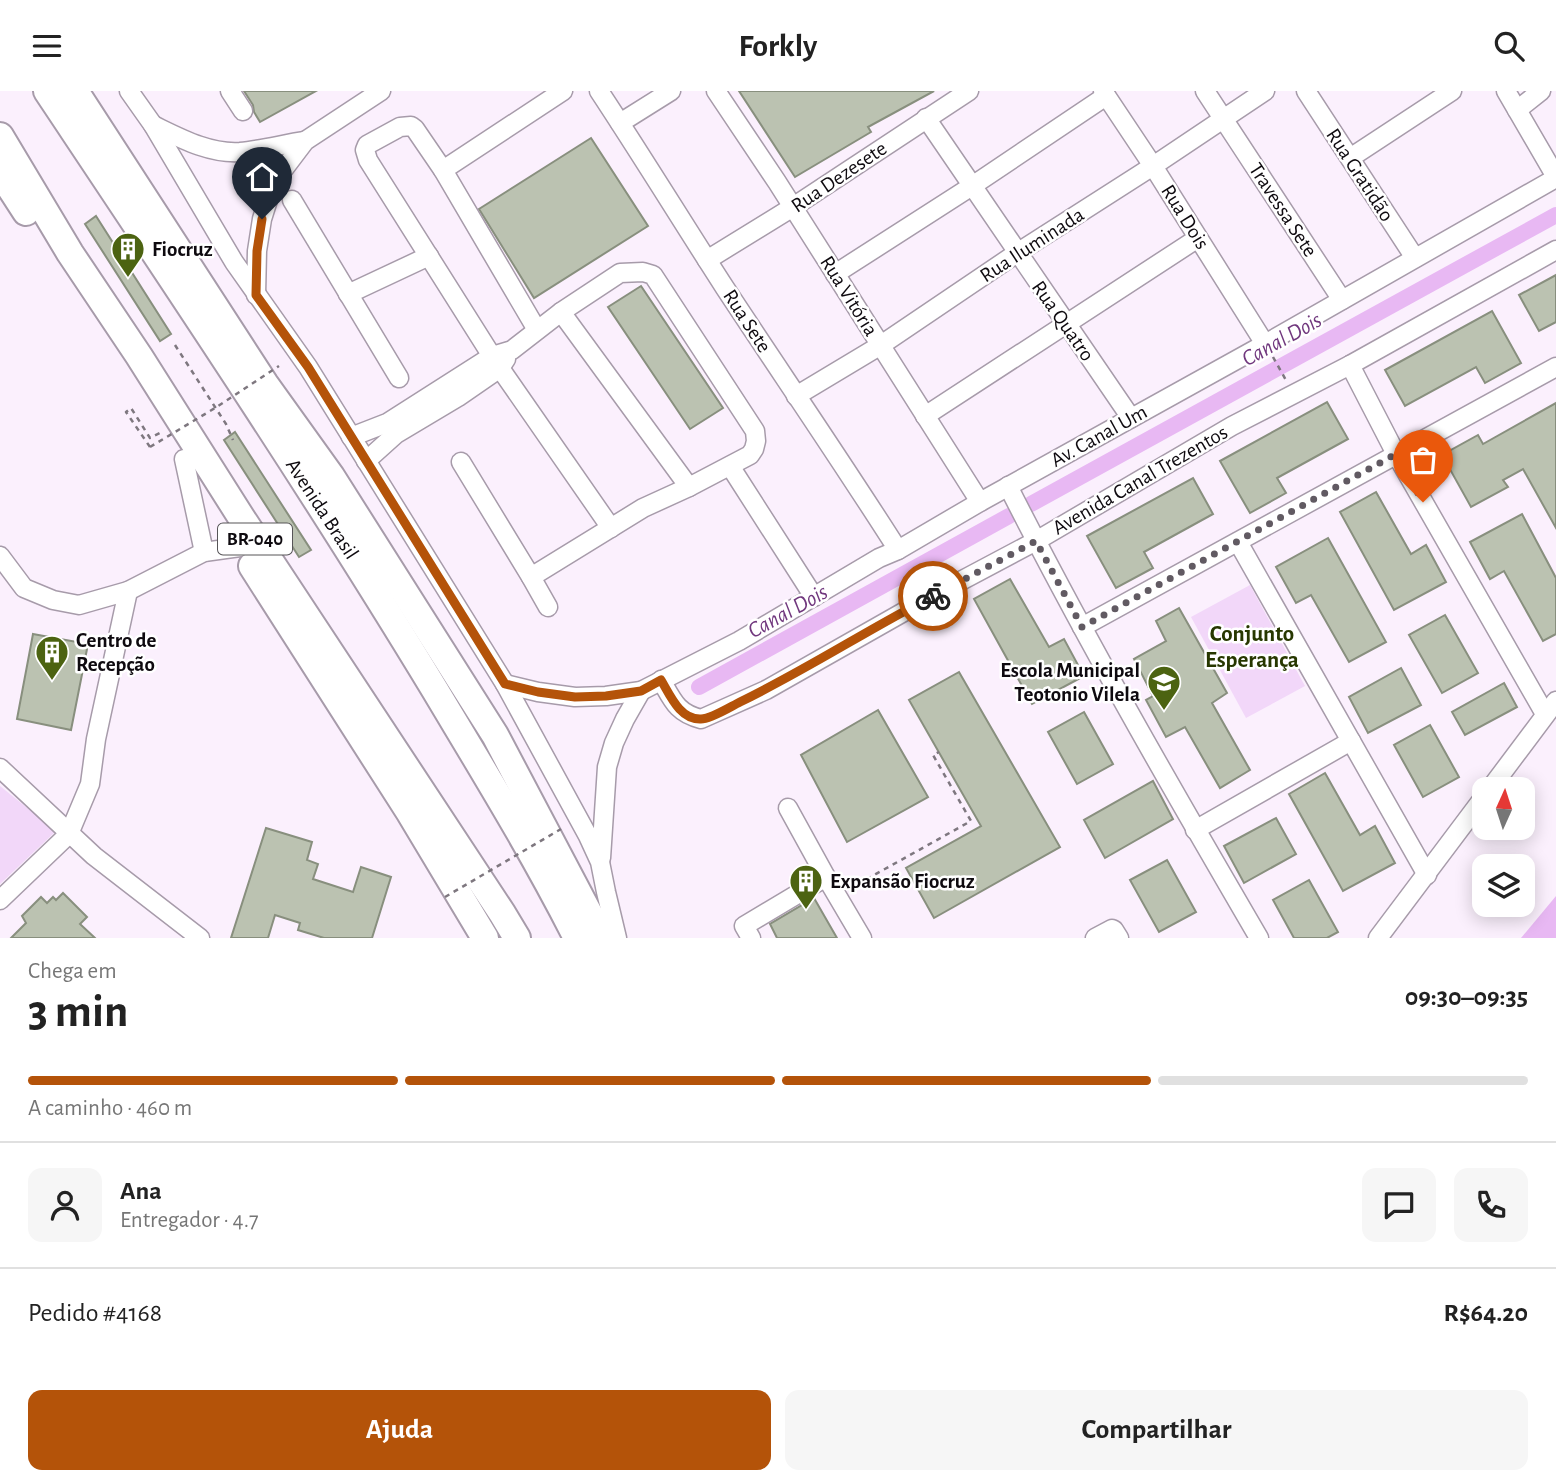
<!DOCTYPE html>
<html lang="pt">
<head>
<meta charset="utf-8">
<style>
	:root { --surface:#fff; --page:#f6f6f6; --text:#222; --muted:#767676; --line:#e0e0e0; --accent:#b45309 }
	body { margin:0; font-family:"Alegreya Sans",sans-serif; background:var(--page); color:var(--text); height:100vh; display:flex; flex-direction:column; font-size:26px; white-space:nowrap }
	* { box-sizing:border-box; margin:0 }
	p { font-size:23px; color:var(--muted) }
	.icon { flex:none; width:38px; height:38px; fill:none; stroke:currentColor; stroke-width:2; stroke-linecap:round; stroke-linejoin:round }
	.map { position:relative; height:847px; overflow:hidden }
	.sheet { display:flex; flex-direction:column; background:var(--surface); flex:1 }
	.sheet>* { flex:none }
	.needle { width:46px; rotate:3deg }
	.buttons { position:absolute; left:1472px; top:686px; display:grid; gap:14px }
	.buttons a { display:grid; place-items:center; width:63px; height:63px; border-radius:14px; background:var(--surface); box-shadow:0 4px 18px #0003; font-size:35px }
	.pin { position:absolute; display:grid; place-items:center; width:60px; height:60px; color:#fff; margin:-72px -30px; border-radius:50% 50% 50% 0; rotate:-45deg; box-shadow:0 0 7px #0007 }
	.pin .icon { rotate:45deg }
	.courier { position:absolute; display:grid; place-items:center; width:70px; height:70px; margin:-35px; border:5px solid #b45309; border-radius:50%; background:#fff; color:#222; box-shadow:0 2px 9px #0007 }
	.head em { font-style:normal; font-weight:700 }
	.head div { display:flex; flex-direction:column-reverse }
	.head { display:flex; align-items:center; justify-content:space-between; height:119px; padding:0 28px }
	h1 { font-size:46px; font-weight:700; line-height:52px }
	.bar { display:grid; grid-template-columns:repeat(4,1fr); gap:10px 7px; align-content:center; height:84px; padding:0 28px }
	.bar i { height:9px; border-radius:5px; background:var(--line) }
	.bar .selected { background:var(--accent) }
	.bar p { grid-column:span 4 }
	.line { display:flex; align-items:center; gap:18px; padding:0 28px; border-top:2px solid var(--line) }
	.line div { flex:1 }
	.round { display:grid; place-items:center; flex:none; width:74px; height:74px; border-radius:14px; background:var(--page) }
	.action { display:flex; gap:14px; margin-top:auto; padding:14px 28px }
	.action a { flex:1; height:80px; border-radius:14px; background:var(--accent); color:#fff; font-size:28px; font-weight:700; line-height:80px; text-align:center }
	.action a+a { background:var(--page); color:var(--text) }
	header { display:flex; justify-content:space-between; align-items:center; height:91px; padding:0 28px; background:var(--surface); font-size:32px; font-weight:700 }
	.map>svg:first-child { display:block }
	.green { fill:#f2d7f9 }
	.water { fill:#e8b8f3 }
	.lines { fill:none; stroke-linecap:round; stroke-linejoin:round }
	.canal { stroke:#e8b8f3; stroke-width:16 }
	.building { fill:#bbc2b1; stroke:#888f7e; stroke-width:2 }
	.minor-casing { stroke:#a79baa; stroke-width:21 }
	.highway-casing { stroke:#a79baa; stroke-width:30 }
	.path { stroke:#7e777f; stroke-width:2.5; stroke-dasharray:5 5; stroke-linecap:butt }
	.minor { stroke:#fff; stroke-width:18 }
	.highway { stroke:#fff; stroke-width:26 }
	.path-bridge { stroke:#7e777f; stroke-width:2.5; stroke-dasharray:5 5; stroke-linecap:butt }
	.done { stroke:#615a62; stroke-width:7; stroke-dasharray:0 12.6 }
	.route { stroke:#b45309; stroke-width:9 }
	.labels { text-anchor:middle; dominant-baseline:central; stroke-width:5; stroke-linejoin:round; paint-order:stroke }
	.shield { fill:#fff; stroke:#565457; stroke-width:2 }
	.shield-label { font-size:19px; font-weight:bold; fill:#0e0a0f }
	.street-label { font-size:21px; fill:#0e0a0f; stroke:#fff }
	.poi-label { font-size:21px; font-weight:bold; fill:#0e0a0f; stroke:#fff; text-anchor:start }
	.water-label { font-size:23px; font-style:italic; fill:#71387e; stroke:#fff }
	.neighbourhood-label { font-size:23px; font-weight:bold; fill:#273700; stroke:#fff }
</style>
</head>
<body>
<header><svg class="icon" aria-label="menu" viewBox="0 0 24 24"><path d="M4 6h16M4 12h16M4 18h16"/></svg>Forkly<svg class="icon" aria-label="search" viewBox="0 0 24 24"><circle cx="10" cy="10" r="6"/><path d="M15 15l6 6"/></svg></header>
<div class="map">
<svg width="1556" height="847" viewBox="0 0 1556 847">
	<rect width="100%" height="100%" fill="#fbf0fd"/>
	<g class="green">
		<polygon points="1250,494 1305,595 1246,627 1191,526"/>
		<polygon points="0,695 52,737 54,742 0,793"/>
	</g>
	<polygon class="water" points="1556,805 1556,847 1521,847"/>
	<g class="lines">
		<g class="canal">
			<polyline points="1031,413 1556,124"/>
			<polyline points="699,596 1009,425"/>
		</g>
	</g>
	<g class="building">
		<polygon points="244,0 316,0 260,31 254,21 253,14"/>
		<polygon points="739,0 934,0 868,36 871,41 795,86"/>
		<polygon points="591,47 648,135 534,207 479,118"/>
		<polygon points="96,125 171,243 160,250 85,133"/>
		<polygon points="1556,184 1556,231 1539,240 1519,204"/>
		<polygon points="641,195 723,317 690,338 608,216"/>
		<polygon points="1492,220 1521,272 1485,292 1476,276 1405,315 1385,279"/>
		<polygon points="1327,311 1348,348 1277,387 1286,402 1250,422 1220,370"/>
		<polygon points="1556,312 1556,437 1523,378 1503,389 1508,396 1471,416 1442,364 1478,344 1483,353"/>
		<polygon points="235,341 311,459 299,466 224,349"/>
		<polygon points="1193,387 1213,423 1144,461 1153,477 1116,497 1087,445"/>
		<polygon points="1376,401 1411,463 1426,454 1446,491 1394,519 1340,421"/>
		<polygon points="1522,423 1556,487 1556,543 1543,550 1504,480 1490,488 1470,451"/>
		<polygon points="1328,447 1386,551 1349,571 1311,504 1296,512 1276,476"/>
		<polygon points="1010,488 1049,556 1064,548 1084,585 1032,613 974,508"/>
		<polygon points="1179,517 1227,602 1212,612 1250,679 1220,697 1185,636 1166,646 1146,609 1153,605 1134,568 1166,550 1156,530"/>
		<polygon points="1445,524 1478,582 1442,602 1409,544"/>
		<polygon points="33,543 88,553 71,639 17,628"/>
		<polygon points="1401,577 1421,614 1368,642 1349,606"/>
		<polygon points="959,581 1060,756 934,827 906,777 981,735 909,609"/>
		<polygon points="1504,592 1517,616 1465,644 1452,621"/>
		<polygon points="878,619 928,706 847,751 801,664"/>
		<polygon points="1084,621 1113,673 1077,693 1048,641"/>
		<polygon points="1430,634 1459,686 1423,706 1394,654"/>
		<polygon points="1325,682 1360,744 1375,735 1395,772 1343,800 1289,703"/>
		<polygon points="1153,690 1173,728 1105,767 1084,729"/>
		<polygon points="1276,727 1296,763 1244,792 1224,755"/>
		<polygon points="266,737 312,751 307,769 318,773 313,788 353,801 361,776 391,786 372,847 324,847 298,839 300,832 275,824 268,847 231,847"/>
		<polygon points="1167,769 1196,821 1159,841 1130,789"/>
		<polygon points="1309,789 1338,841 1327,847 1294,847 1273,809"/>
		<polygon points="63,802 87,826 80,833 95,847 11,847 26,832 22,825 41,806 47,812 53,806 56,809"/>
		<polygon points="814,807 837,847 777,847 770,833"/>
	</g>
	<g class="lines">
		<defs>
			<g id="minor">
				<polyline points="129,0 153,34 234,171 308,276 505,593 588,745 600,771 606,801 617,847"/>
				<polyline points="230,0 243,20"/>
				<path d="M599,0C642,65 683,132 725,197C783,285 842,371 898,459"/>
				<polyline points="716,0 777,91 980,411"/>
				<polyline points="1103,0 1153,75 1265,253"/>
				<polyline points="1205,0 1342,209"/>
				<polyline points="1306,0 1415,167"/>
				<polyline points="1506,0 1556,86"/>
				<polyline points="1517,19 1541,0"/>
				<polyline points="926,27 1131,327"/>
				<polyline points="620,32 671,0"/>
				<path d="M153,34C180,47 209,63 240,61C262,59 284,53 305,50"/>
				<polyline points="1350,67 1452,0"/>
				<polyline points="443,79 563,0"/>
				<polyline points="292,109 399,287"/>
				<polyline points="707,169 793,116 969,0"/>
				<polyline points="835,183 972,95 1106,5"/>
				<polyline points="348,203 429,165"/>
				<polyline points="256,204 257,160 262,128 268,109 277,87 305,50 381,0"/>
				<polyline points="561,221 689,396"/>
				<polyline points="537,239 443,79 415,38 411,35 400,36 367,54 365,59 368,69 495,270 611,437"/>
				<polyline points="1350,274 1396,363 1545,623"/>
				<polyline points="796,305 881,254 1017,162 1153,75 1265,0"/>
				<polyline points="925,325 1198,147"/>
				<polyline points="351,346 387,332 492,265 512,259 561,221 620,182 643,181 653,184 755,340 756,350 754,358 750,364 689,396 643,417 531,486"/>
				<polyline points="184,368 204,461"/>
				<polyline points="366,370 396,343 458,306 500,277 506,268"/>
				<polyline points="461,371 531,486 548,516"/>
				<polyline points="730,375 814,506"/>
				<path d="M1008,395C1086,549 1172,698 1259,847"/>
				<polyline points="1238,451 1427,784"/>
				<polyline points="0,465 24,497 53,509 79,514 128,500 204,461 240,456"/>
				<polyline points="1082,536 1556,276"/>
				<path d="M661,589C673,610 677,622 701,628L766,599L923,510L1036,450L1232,335L1350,274L1556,159"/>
				<polyline points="505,593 538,601 575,606 606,605 641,600 739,550 879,467 898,459 980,411 1265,253 1556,87"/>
				<polyline points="0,677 94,765 200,847"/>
				<polyline points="1490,698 1556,610"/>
				<polyline points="788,717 826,786"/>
				<polyline points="1195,739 1351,650"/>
				<polyline points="601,767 607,676 614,652 625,628 641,600"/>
				<polyline points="0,809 69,743 90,693 96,648 128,500"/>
				<polyline points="751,847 744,835 826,786 862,847"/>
				<polyline points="1095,847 1112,838 1114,839 1119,847"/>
				<polyline points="1378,847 1484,706"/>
			</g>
			<g id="highway">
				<path d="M47,0C179,198 312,396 435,599C484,681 534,762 577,847"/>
				<polyline points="75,0 265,293 331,385 495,644 602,847"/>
				<polyline points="0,45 70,162 139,265 241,426 502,822 517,847"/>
				<polyline points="0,81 26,121"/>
				<polyline points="252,475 410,722 485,847"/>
			</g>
		</defs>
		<use href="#minor" class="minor-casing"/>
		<use href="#highway" class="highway-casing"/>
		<g class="path">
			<polyline points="175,254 226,333 233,349"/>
			<polyline points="1273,266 1287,291"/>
			<polyline points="150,356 126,321 131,317 150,347 162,341"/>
			<polyline points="849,798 971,730 933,664 939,661"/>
		</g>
		<use href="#minor" class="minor"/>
		<use href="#highway" class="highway"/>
		<g class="path-bridge">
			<polyline points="150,356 215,317 279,275"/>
			<polyline points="445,806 561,738"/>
		</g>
	</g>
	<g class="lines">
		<polyline class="done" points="933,505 1036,450 1082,536 1396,363 1423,411"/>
		<path class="route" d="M262,128L257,160L256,204L308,276L505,593L538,601L575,606L606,605L641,600L661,589C670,604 680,629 701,628C711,628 730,616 740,611C806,579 867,539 933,505"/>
	</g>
	<defs>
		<symbol id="building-pin" viewBox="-11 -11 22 30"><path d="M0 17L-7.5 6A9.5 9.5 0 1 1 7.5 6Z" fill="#4c6311" stroke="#fff"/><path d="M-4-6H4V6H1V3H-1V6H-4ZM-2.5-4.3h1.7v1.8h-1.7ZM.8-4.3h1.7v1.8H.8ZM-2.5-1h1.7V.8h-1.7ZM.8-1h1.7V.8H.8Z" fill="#fff"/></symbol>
		<symbol id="school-pin" viewBox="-11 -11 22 30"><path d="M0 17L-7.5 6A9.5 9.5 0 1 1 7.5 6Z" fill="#4c6311" stroke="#fff"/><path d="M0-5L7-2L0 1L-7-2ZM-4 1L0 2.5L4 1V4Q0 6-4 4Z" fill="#fff"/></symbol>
	</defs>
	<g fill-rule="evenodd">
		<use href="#building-pin" x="109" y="139" width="38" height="52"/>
		<use href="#building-pin" x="33" y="542" width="38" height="52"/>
		<use href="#school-pin" x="1145" y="572" width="38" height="52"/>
		<use href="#building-pin" x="787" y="771" width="38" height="52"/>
	</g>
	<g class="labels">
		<rect class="shield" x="218" y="432.5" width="74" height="31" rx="5"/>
		<g class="shield-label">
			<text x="255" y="448">BR-040</text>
		</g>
		<g class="street-label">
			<text transform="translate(1360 84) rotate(57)">Rua Gratidão</text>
			<text transform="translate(839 86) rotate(-34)">Rua Dezesete</text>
			<text transform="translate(1283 119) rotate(57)">Travessa Sete</text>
			<text transform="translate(1185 126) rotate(58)">Rua Dois</text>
			<text transform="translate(1032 154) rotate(-33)">Rua Iluminada</text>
			<text transform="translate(849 205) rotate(58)">Rua Vitória</text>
			<text transform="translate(747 230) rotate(57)">Rua Sete</text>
			<text transform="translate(1063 230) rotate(55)">Rua Quatro</text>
			<text transform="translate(1099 345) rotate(-29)">Av. Canal Um</text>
			<text transform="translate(1140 389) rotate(-30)">Avenida Canal Trezentos</text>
			<text transform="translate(322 418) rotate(57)">Avenida Brasil</text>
		</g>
		<g class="poi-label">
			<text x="152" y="158">Fiocruz</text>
			<text x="76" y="549">Centro de<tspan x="76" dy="24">Recepção</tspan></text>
			<text x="1140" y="579" text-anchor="end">Escola Municipal<tspan x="1140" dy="24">Teotonio Vilela</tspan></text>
			<text x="830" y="790">Expansão Fiocruz</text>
		</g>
		<g class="water-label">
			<text transform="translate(1282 249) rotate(-29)">Canal Dois</text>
			<text transform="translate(788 521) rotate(-29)">Canal Dois</text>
		</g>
		<g class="neighbourhood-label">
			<text x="1252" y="543">Conjunto<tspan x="1252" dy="26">Esperança</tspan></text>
		</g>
	</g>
</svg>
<div class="buttons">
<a><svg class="needle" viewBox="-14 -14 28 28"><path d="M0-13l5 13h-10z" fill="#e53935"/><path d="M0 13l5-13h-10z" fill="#767676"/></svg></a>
<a><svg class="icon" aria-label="layers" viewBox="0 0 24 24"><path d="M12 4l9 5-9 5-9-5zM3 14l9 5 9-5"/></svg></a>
</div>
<div class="pin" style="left:1423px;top:411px;background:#ea580c"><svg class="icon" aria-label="bag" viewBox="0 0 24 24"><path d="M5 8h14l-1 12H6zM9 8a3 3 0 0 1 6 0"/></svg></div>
<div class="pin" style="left:262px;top:128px;background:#1f2937"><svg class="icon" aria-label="home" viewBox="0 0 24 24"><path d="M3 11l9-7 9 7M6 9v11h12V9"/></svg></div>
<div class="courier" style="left:933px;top:505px"><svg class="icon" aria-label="bike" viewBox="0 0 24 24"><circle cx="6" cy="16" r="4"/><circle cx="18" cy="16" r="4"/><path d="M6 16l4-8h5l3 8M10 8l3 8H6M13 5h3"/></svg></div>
</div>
<section class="sheet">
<div class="head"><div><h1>3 min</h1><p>Chega em</p></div><em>09:30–09:35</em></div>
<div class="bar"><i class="selected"></i><i class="selected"></i><i class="selected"></i><i></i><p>A caminho · 460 m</p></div>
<div class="line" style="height:126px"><a class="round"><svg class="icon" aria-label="person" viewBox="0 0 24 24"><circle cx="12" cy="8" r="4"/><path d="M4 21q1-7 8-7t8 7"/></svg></a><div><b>Ana</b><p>Entregador · 4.7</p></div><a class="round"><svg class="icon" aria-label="chat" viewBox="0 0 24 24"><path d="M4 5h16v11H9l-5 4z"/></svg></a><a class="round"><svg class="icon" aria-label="phone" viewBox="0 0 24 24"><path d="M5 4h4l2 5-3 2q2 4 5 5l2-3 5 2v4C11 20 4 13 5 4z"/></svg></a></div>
<div class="line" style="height:91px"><div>Pedido #4168</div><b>R$64.20</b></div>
<div class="action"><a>Ajuda</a><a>Compartilhar</a></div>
</section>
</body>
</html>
